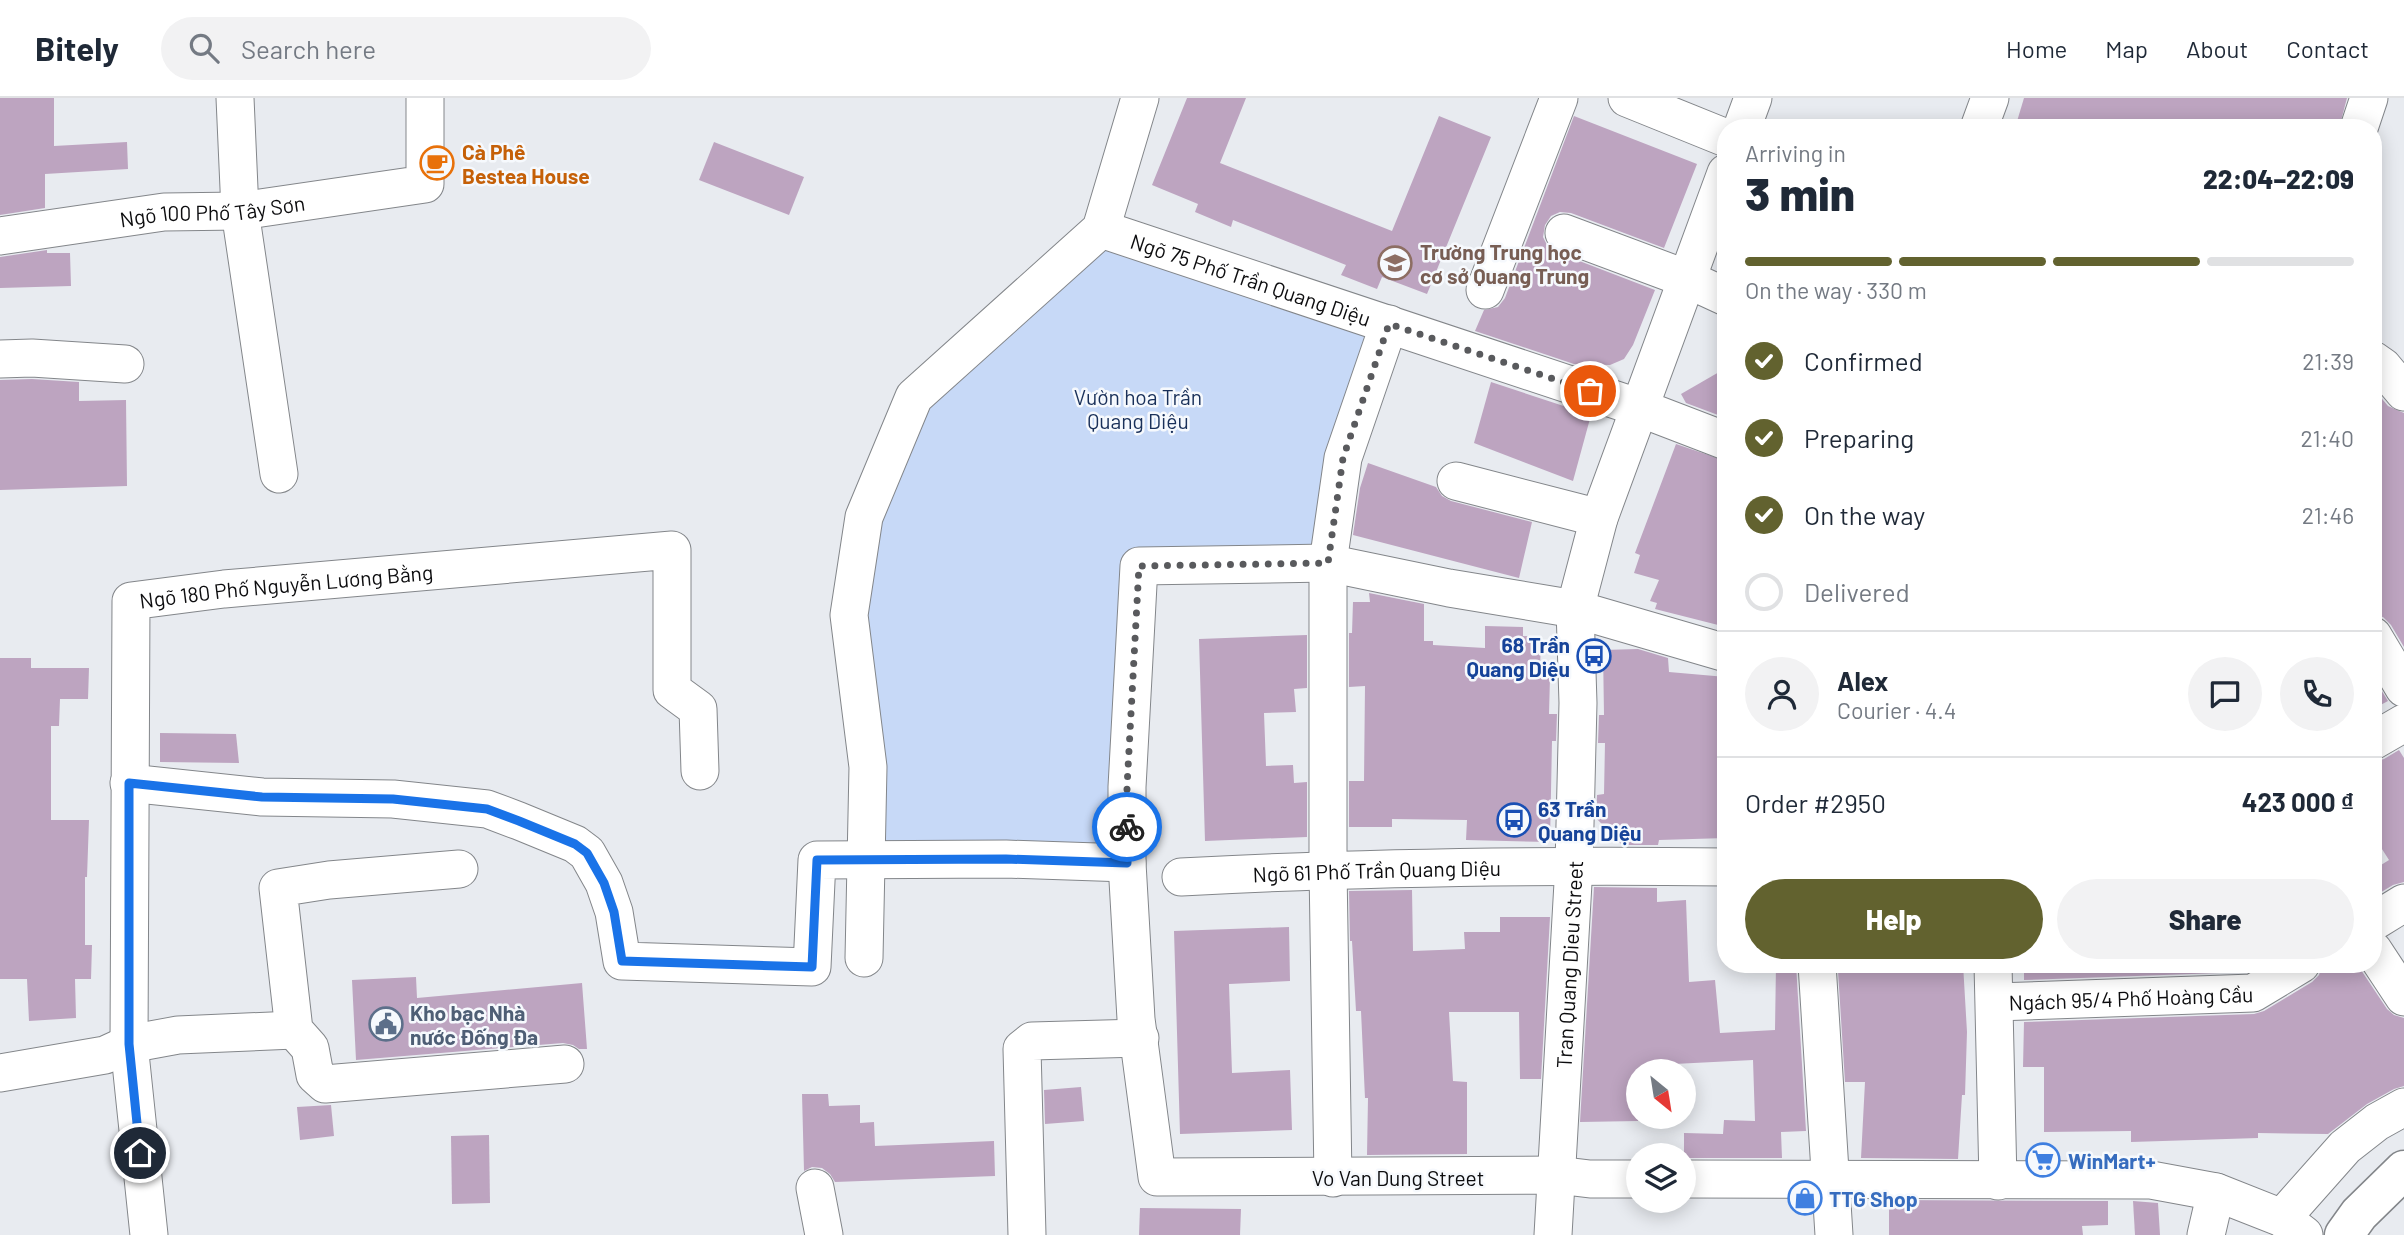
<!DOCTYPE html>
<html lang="en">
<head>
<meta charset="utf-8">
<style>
	:root { --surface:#fff; --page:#f2f2f3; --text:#1f2937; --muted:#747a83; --line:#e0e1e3; --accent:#62622f }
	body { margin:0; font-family:Barlow,sans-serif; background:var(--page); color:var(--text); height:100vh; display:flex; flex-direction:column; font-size:26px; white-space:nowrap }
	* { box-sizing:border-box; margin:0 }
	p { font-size:23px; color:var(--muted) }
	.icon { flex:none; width:38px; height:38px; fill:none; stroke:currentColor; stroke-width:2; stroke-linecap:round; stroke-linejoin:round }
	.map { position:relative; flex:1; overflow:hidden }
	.side { position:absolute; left:1717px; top:21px; width:665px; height:854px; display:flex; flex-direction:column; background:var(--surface); border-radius:28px; box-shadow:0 4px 18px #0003 }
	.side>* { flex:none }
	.needle { width:46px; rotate:150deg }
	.buttons { position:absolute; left:1626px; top:961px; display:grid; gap:14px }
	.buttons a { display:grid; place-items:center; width:70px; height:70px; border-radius:50%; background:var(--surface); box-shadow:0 4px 18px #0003; font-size:35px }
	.pin { position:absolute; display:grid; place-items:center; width:60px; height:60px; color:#fff; margin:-30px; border:4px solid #fff; border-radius:50%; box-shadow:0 2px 7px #0007 }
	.courier { position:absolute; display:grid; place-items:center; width:70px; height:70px; margin:-35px; border:5px solid #1a73e8; border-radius:50%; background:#fff; color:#222; box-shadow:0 2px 9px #0007 }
	.headline em { font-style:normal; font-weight:800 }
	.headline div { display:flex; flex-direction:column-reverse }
	.headline { display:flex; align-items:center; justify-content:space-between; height:119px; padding:0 28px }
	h1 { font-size:46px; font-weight:800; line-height:52px }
	.bar { display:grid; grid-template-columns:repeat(4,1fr); gap:10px 7px; align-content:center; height:84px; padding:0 28px }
	.bar i { height:9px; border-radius:5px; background:var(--line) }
	.bar .on { background:var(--accent) }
	.bar p { grid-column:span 4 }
	.line { display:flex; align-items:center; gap:18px; padding:0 28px; border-top:2px solid var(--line) }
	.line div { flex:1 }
	.round { display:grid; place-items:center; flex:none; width:74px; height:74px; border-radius:37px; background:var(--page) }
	ol { padding:0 28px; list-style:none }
	li { display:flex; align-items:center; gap:21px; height:77px }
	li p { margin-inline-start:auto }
	li .icon { padding:7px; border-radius:50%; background:var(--accent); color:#fff; stroke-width:4 }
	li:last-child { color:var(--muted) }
	li i { width:38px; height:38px; border:4px solid var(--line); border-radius:50% }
	.primary-button { display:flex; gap:14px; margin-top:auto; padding:14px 28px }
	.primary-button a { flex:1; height:80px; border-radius:42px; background:var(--accent); color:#fff; font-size:28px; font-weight:800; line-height:80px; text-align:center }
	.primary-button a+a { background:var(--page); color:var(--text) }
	header { display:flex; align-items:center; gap:42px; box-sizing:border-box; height:98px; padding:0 35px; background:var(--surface); border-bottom:2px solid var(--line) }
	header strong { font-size:33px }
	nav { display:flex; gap:38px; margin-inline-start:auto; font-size:24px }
	.search { width:490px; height:63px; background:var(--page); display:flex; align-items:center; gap:18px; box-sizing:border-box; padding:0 24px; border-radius:38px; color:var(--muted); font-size:26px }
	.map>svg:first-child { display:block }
	.green { fill:#c7d9f7 }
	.building { fill:#bda4c0 }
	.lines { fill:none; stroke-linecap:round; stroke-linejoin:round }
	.minor-casing { stroke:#83868a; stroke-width:39 }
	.major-casing { stroke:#83868a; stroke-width:41 }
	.minor { stroke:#fff; stroke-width:37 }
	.major { stroke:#fff; stroke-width:38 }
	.done { stroke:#595a5d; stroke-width:7; stroke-dasharray:0 12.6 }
	.route { stroke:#1a73e8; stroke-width:9 }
	.labels { text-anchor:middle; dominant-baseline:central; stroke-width:5; stroke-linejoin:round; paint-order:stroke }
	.food-label { font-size:21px; font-weight:bold; fill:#c56008; stroke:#f6f9fd; text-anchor:start }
	.street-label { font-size:21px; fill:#0c0c0e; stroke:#f6f9fd }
	.education-label { font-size:21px; font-weight:bold; fill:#785e54; stroke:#f6f9fd; text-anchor:start }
	.park-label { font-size:21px; fill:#19305a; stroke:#f6f9fd }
	.transit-label { font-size:21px; font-weight:bold; fill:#164399; stroke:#f6f9fd; text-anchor:end }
	.service-label { font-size:21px; font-weight:bold; fill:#4e5e75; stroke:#f6f9fd; text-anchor:start }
	.shop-label { font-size:21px; font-weight:bold; fill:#366cbe; stroke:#f6f9fd; text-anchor:start }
</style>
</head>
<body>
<header>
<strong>Bitely</strong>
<div class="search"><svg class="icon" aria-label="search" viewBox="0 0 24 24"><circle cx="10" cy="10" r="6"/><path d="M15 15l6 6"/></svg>Search here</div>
<nav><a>Home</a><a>Map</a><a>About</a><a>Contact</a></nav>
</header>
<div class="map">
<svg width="2404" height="1137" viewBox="0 0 2404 1137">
	<rect width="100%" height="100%" fill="#e8ebf0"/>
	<polygon class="green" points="1101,131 1389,226 1328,465 1139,468 1127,765 865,761 849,517 914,299"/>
	<g class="building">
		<polygon points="0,0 54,0 54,48 127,44 128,71 45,76 45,110 0,117"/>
		<polygon points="1187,0 1246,0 1220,65 1392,133 1439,18 1491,39 1427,196 1382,179 1377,191 1341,177 1346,167 1233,122 1231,129 1195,114 1198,106 1152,87"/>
		<polygon points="2024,0 2347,0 2339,30 2015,30"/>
		<polygon points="1574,18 1697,66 1664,150 1571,115 1560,114 1551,118 1545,127 1543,139 1548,149 1556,154 1655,192 1633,247 1624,261 1610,267 1574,266 1475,233 1484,212 1498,209 1505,200"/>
		<polygon points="714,44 804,79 789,117 699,82"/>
		<polygon points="47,152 47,155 70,155 71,188 0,190 0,159"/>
		<polygon points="1726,270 1726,320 1686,305 1681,296"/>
		<polygon points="32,281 79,284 79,303 126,302 127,388 0,392 0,282"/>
		<polygon points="1491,284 1591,317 1573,383 1474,345"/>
		<polygon points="2373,290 2388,308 2404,315 2404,549 2391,527 2383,519 2373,517"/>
		<polygon points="1676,346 1726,363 1726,529 1655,511 1657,505 1650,503 1659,482 1634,475 1640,457 1635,455"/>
		<polygon points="1368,365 1436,389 1442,398 1451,403 1532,424 1519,480 1353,437 1360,390"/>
		<polygon points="1369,495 1424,506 1424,543 1433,543 1433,547 1485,550 1485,528 1523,529 1523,538 1541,539 1540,572 1543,572 1543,579 1550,579 1549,616 1557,616 1556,643 1552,643 1550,744 1466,742 1467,722 1392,721 1392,729 1349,729 1349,683 1364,683 1365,588 1349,589 1349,535 1352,535 1353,504 1370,504"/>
		<polygon points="1307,537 1307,590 1294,591 1296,614 1264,615 1266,668 1293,667 1294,685 1307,684 1307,739 1205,743 1199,541"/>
		<polygon points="1638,551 1668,560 1669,574 1726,579 1726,740 1659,742 1658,747 1622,747 1596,720 1597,697 1604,696 1605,645 1598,645 1599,617 1604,617 1603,552"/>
		<polygon points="0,560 31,560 31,570 89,570 88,601 60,601 59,628 51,628 51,722 89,722 87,779 85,779 85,847 92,847 91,881 75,881 76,920 29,923 27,881 0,881"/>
		<polygon points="2373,579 2388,603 2373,611 2377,617 2373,619"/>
		<polygon points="160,635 236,636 239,665 160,664"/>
		<polygon points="2399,652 2404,660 2404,784 2393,787 2373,799 2373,772 2389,762 2373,737 2373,664 2384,661"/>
		<polygon points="1594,789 1657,790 1657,804 1686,802 1689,884 1715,882 1720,935 1775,932 1776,866 1796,866 1806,1033 1781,1034 1782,1060 1684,1060 1684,1035 1723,1036 1724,1022 1755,1023 1753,962 1674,966 1674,973 1638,973 1638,1023 1580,1024"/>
		<polygon points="1412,792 1413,853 1465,851 1464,834 1500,834 1500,819 1550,819 1541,981 1520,981 1519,914 1449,914 1453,983 1467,984 1467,1056 1367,1057 1368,1000 1365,1000 1361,913 1356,913 1352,843 1350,843 1349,793"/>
		<polygon points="1289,829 1290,883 1229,886 1232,975 1290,972 1292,1032 1180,1036 1174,833"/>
		<polygon points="1900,866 1963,866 1967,934 1965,997 1962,997 1958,1061 1861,1060 1865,984 1845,984 1838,873 1900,870"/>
		<polygon points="2024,866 2260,866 2247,874 2024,882"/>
		<polygon points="2322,866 2357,866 2387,911 2394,917 2404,920 2404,988 2394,991 2367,1006 2328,1036 2258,1035 2258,1040 2131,1044 2131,1033 2044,1034 2044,969 2023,969 2024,924 2254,916 2264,913 2312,884 2319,877"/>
		<polygon points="416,879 417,900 582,885 587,951 579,951 573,947 563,945 356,962 352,882"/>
		<polygon points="1081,989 1084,1023 1045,1026 1044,992"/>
		<polygon points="802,996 828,996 829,1008 860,1007 860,1025 874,1024 875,1048 994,1043 995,1078 835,1084 830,1076 822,1070 812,1069 804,1073"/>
		<polygon points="331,1007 334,1038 300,1042 297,1009"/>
		<polygon points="489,1037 490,1105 452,1106 451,1038"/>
		<polygon points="1889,1102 2108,1103 2108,1127 2082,1128 2083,1137 1889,1137"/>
		<polygon points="2133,1103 2158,1105 2160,1137 2135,1137"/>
		<polygon points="1140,1110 1241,1111 1240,1137 1139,1137"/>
	</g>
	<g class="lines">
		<defs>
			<g id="minor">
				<polyline points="235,0 240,113 279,376"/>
				<polyline points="1627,0 1726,40"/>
				<polyline points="1742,30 1753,0"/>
				<polyline points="1979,30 1990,0"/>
				<polyline points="2359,30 2369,0"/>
				<path id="s1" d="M1101,131L1640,310L1726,343"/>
				<polyline points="1564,135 1687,181 1726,199"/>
				<path id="s2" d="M0,138L164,114L240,113L425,86V0"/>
				<polyline points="1485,192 1559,0"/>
				<polyline points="0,261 32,260 125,266"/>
				<polyline points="2373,262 2383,269 2404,294"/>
				<polyline points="1456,383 1599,420"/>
				<polyline points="2373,538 2404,590"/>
				<polyline points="2373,643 2404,625"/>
				<polyline points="129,685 262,699 393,701 487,711 519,723 575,746 587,755 604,785 614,814 622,863 812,869 817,762 1006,761 1127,765"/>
				<polyline points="459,771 329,782 278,790 294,932 310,950 315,977 325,986 565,966"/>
				<path id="s3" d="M1181,779C1362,769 1544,767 1726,769"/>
				<polyline points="2373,824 2404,805"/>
				<polyline points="2373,852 2404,899"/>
				<polyline points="864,860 868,669 849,517 864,419 914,299 1101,131 1140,0"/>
				<polyline points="1817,866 1834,1137"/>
				<polyline points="1993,866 1998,1083"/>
				<path id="s4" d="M1995,904L2253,895L2301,866"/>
				<polyline points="0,975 105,957 129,946 178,937 294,932"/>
				<polyline points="1333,1080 1328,771 1328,465 1343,360 1389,226"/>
				<polyline points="1638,1081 1590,1081 1557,1077 1157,1079 1136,921 1127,765 1127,689 1139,468 1328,465 1449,490 1575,511 1726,555"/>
				<polyline points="1684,1081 2151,1082 2216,1094 2282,1120 2304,1137"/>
				<polyline points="815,1090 824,1137"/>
				<polyline points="2282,1120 2345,1049 2377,1024 2404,1009"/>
				<path id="s5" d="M149,1137L129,946L131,503L224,491L672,452V592L698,611L700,673"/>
				<polyline points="1027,1137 1022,951 1032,943 1140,940"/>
				<path id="s6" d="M1553,1137L1574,767L1578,605L1575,511L1599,420L1726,75"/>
				<polyline points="2206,1137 2216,1094"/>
			</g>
			<polyline id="major" points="2344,1137 2359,1116 2404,1072"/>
		</defs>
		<use href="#minor" class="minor-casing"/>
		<use href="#major" class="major-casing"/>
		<use href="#minor" class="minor"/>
		<use href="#major" class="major"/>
	</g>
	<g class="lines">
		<polyline class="done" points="1127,729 1127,689 1139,468 1328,465 1343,360 1389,226 1590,293"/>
		<polyline class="route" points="140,1055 129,946 129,685 262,699 393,701 487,711 519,723 575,746 587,755 604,785 614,814 622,863 812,869 817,762 1006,761 1127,765 1127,729"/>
	</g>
	<defs>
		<symbol id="cafe-ring" viewBox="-11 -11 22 22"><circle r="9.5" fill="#f6f9fd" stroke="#e8710a" stroke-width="1.5"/><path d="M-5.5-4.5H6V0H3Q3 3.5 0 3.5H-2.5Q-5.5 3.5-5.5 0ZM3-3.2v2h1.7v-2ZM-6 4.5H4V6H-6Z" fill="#e8710a"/></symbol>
		<symbol id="school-ring" viewBox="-11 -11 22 22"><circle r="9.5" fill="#f6f9fd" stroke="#8d6e63" stroke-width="1.5"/><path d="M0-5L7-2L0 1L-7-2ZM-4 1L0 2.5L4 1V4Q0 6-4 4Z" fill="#8d6e63"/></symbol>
		<symbol id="bus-ring" viewBox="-11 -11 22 22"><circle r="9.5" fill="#f6f9fd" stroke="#1a4fb4" stroke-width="1.5"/><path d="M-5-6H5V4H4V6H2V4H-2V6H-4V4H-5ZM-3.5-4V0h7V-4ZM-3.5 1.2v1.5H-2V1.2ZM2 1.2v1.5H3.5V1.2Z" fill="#1a4fb4"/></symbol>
		<symbol id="civic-ring" viewBox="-11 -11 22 22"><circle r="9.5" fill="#f6f9fd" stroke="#5c6f8a" stroke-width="1.5"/><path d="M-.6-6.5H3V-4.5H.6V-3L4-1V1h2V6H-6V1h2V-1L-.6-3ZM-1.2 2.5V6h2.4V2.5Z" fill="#5c6f8a"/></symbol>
		<symbol id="supermarket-ring" viewBox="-11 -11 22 22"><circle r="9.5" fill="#f6f9fd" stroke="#3f7fe0" stroke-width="1.5"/><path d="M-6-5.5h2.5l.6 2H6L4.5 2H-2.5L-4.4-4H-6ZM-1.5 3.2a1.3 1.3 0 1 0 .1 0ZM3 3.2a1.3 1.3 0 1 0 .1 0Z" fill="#3f7fe0"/></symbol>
		<symbol id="shop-ring" viewBox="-11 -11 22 22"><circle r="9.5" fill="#f6f9fd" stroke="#3f7fe0" stroke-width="1.5"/><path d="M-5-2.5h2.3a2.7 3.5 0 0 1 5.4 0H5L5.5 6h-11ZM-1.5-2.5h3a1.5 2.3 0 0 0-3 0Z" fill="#3f7fe0"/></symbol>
	</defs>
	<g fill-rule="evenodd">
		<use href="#cafe-ring" x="418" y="46" width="38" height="38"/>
		<use href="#school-ring" x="1376" y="146" width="38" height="38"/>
		<use href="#bus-ring" x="1575" y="539" width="38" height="38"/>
		<use href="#bus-ring" x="1495" y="703" width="38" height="38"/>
		<use href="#civic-ring" x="367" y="907" width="38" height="38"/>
		<use href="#supermarket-ring" x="2024" y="1043" width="38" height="38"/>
		<use href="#shop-ring" x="1786" y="1081" width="38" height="38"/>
	</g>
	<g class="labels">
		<g class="food-label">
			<text x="462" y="53">Cà Phê<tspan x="462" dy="24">Bestea House</tspan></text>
		</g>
		<g class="street-label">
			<text stroke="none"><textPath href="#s2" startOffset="214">Ngõ 100 Phố Tây Sơn</textPath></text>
			<text stroke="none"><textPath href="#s1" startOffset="158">Ngõ 75 Phố Trần Quang Diệu</textPath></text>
			<text stroke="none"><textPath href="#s5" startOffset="791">Ngõ 180 Phố Nguyễn Lương Bằng</textPath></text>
			<text stroke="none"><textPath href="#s3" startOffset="196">Ngõ 61 Phố Trần Quang Diệu</textPath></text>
			<text stroke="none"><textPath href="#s6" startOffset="271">Tran Quang Dieu Street</textPath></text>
			<text stroke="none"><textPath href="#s4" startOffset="136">Ngách 95/4 Phố Hoàng Cầu</textPath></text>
			<text x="1398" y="1079">Vo Van Dung Street</text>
		</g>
		<g class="education-label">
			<text x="1420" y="153">Trường Trung học<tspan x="1420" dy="24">cơ sở Quang Trung</tspan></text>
		</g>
		<g class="park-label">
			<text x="1138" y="298">Vườn hoa Trần<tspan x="1138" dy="24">Quang Diệu</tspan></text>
		</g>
		<g class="transit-label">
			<text x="1570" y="546">68 Trần<tspan x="1570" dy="24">Quang Diệu</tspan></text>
			<text x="1538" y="710" text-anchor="start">63 Trần<tspan x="1538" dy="24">Quang Diệu</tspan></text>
		</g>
		<g class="service-label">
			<text x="410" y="914">Kho bạc Nhà<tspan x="410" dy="24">nước Đống Đa</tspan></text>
		</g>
		<g class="shop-label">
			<text x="2068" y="1062">WinMart+</text>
			<text x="1829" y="1100">TTG Shop</text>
		</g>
	</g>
</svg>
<div class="buttons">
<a><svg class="needle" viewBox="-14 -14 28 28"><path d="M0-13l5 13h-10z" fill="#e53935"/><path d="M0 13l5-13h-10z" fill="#747a83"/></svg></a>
<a><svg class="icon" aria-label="layers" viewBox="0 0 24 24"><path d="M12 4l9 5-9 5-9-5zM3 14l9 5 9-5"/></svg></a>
</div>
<div class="pin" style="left:1590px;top:293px;background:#ea580c"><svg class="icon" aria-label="bag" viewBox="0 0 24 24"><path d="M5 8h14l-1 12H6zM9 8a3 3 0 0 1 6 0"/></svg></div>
<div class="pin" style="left:140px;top:1055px;background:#1f2937"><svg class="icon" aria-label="home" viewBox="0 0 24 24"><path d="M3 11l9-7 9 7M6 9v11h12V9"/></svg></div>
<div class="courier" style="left:1127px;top:729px"><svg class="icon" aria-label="bike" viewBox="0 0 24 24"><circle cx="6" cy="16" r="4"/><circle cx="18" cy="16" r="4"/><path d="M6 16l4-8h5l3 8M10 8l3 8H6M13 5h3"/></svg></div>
<section class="side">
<div class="headline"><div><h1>3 min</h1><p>Arriving in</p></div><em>22:04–22:09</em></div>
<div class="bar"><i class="on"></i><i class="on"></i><i class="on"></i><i></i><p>On the way · 330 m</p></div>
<ol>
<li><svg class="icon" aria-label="check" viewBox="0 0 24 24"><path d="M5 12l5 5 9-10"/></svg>Confirmed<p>21:39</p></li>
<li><svg class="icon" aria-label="check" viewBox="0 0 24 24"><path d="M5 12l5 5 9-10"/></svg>Preparing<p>21:40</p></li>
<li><svg class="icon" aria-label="check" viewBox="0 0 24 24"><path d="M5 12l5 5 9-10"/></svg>On the way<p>21:46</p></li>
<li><i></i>Delivered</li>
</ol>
<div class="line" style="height:126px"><a class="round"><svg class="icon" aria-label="person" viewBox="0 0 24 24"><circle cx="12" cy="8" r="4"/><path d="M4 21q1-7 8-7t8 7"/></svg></a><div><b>Alex</b><p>Courier · 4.4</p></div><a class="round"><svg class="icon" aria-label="chat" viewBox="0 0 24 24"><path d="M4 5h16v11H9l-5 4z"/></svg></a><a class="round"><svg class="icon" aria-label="phone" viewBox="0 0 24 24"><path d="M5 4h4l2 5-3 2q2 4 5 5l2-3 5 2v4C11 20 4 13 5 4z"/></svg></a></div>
<div class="line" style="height:91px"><div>Order #2950</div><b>423 000 ₫</b></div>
<div class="primary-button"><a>Help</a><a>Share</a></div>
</section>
</div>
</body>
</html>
